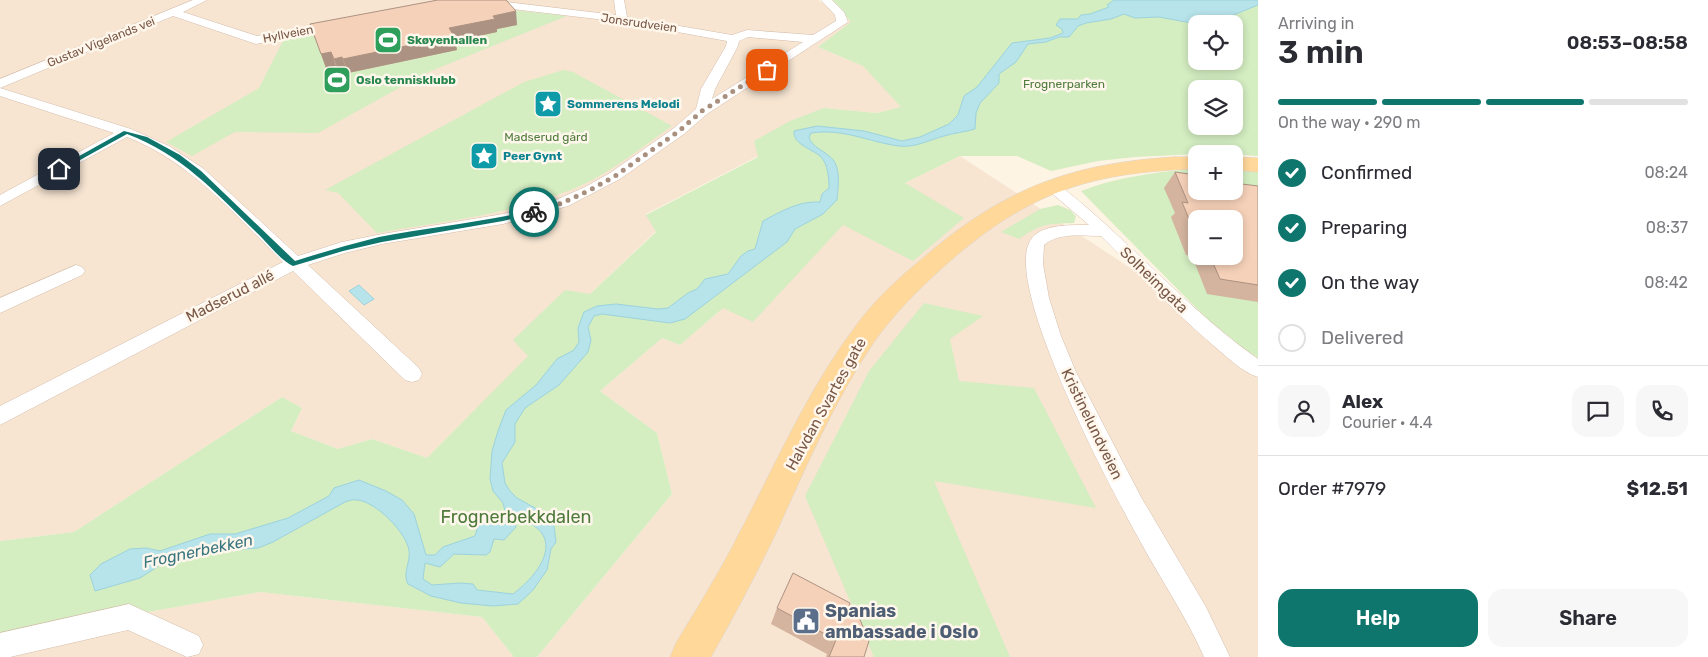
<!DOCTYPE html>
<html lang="en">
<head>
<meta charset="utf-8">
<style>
	:root { --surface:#fff; --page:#f7f7f7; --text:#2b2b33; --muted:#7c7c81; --line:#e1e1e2; --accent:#0f766e }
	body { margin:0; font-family:Rubik,sans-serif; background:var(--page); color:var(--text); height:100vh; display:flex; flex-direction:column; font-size:19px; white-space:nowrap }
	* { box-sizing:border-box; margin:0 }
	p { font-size:16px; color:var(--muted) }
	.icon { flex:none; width:28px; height:28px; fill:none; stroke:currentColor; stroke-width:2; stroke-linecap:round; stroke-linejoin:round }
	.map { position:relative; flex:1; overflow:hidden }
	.side { display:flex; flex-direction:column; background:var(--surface); width:450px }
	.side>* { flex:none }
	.controls { position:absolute; left:1188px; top:15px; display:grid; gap:10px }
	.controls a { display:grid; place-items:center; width:55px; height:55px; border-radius:10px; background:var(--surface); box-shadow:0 2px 8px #0003; font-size:25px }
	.pin { position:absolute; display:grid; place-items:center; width:42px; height:42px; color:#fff; margin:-21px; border-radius:10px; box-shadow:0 2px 8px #0006 }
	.courier { position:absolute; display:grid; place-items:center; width:50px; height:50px; margin:-25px; border:4px solid #0f766e; border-radius:50%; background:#fff; color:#222; box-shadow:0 1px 6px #0007 }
	.headline em { font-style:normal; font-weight:600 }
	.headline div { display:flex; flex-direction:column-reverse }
	.headline { display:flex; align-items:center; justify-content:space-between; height:85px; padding:0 20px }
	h1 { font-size:32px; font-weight:600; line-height:38px }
	.bar { display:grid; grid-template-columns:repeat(4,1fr); gap:8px 5px; align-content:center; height:60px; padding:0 20px }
	.bar i { height:6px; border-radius:4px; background:var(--line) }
	.bar .current { background:var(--accent) }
	.bar p { grid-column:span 4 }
	.line { display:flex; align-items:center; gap:12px; padding:0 20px; border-top:1px solid var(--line) }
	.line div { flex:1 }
	.round { display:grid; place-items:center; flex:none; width:52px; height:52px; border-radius:15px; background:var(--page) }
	ol { padding:0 20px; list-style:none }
	li { display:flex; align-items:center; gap:15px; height:55px }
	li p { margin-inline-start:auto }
	li .icon { padding:5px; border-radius:50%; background:var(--accent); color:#fff; stroke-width:4 }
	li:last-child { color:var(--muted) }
	li i { width:28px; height:28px; border:2px solid var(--line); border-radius:50% }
	.cta { display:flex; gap:10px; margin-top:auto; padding:10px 20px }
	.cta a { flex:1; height:58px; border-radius:15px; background:var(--accent); color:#fff; font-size:20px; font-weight:600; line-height:58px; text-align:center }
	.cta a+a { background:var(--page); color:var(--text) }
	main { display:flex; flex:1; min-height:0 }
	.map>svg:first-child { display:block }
	.residential { fill:#f7e5d2 }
	.green { fill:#d4edc1; fill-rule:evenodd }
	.water { fill:#b7e3ea; stroke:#9cd3dd; fill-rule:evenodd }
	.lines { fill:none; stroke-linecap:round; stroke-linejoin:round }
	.minor-casing { stroke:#d4bdac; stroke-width:1 }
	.primary-casing { stroke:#dcd4cf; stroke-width:1 }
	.minor { fill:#fff; fill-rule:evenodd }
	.primary { fill:#ffd89a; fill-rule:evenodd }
	.wall { fill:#d4b49f; fill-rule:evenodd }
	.shaded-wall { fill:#ac9282 }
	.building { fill:#f6d1b9; stroke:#ac9282 }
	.route { fill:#0f766e }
	.done { stroke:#a88f7e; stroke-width:5; stroke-dasharray:0 9 }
	.labels { text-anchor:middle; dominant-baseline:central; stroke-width:5; stroke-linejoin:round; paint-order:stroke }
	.far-street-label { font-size:12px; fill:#7a5847; stroke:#fff7ec }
	.far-leisure-label { font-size:12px; font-weight:bold; fill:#27864d; stroke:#fff7ec; text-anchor:start }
	.far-park-label { font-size:12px; fill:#4e7a3b; stroke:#fff7ec }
	.far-culture-label { font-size:12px; font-weight:bold; fill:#0d838f; stroke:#fff7ec; text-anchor:start }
	.street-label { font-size:15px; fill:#7a5847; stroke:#fff7ec }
	.water-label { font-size:16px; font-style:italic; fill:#397680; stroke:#fff7ec }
	.near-park-label { font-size:18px; fill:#4e7a3b; stroke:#fff7ec }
	.near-service-label { font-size:18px; font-weight:bold; fill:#4e5e75; stroke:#fff7ec; text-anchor:start }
</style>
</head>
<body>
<main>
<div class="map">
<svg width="1258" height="657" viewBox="0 0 1258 657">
	<rect width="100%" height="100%" fill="#fef4e4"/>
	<g class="residential">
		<polygon points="0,0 818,0 852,22 818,47 863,66 902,107 877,113 824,108 758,156 646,214 656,231 590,294 514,340 529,356 427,458 372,439 338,449 291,431 302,408 282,397 74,532 0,541"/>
		<polygon points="960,156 1205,317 1242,347 1258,358 1258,657 537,657 672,494 657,433 600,391 662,338 680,345 723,308 818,250 843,225 905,183"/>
		<polygon points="260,592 482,617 514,657 0,657 0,652 137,614"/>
	</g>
	<g class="green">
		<path d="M832,0H1258V156L1217,153L1135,157L1098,161L1051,171L1017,156H960L905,183L964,218L913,261L843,225L753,322L723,308L680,345L662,338L600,391L657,433L672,494L537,657H514L482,617L260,592L137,614L0,651V541L74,532L282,397L302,408L291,431L338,449L372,439L427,458L528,356L513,340L565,290L590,294L656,232L646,215L758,157L754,141L790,121L824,108L877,113L901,107L863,66L818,47L851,22ZM1196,24H1234V61H1196ZM1196,89H1234V126H1196Z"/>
		<polygon points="460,4 567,16 426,73 318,133 235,132 192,156 166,142 259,88 285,37"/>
		<path d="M563,70L573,72L672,126C642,147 613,171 580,186C516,214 445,221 377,233L338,193L325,190L524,82Z"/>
		<path d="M1196,169V191H1234V169L1258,170V358L1242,347L1205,317L1081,191C1114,178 1160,171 1196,169ZM1196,219H1234V256H1196Z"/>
		<path d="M1058,205L1070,210L1076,216L1074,223C1047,224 1042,223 1019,239L1001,232L1040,209Z"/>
		<polygon points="924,303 983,316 950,339 959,381 1034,388 1096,508 934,481 1010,657 874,657 805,496 869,371"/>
	</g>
	<g class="water">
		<path d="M1114,0H1258V5L1211,24H1197L1159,17L1135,18L1124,14L1111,19L1086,23L1078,26L1069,37H1059L1046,42L1028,44L1016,62L999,74V83L980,103L976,113L975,129C965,132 954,133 944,136C929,140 915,148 899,146C868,142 844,128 811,133L809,138C814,148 821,149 829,156C842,165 838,186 837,200L823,214L795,229L787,242L685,319L670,323L602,314L594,316L588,327L591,340L588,352L559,385L525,408L515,424V442L502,463L505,483L510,491L517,498L546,514L554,526L556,542L551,549L547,570L533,590L518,604L493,606L461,603L431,596L408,584C402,573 411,562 409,550C406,532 375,501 357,500C353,499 348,501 345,502L273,542L258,548L190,553L168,560L140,578L95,591L90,575L101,564L130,549L146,548L160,551L210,534H235L288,518L329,496L334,488L359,480L386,491L402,500L414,514L426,555H435L443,547L475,536L478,526L487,519L492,520L493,525L497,524L498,518L504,517L505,511L503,503L493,491L490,479L492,451L498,431L506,410L536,385L557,359L574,350L579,342L578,328L584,312L597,306L616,304L658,309L668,308L688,293L697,289L705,279L728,274L741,256L748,251L755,249L763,221C782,211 798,201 820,202L822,194L829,188C829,179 828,164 821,157C813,149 793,145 794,131L817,126L864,131L902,141L920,137L949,124L958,115L964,96L977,87L1012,43L1050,38L1063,33L1062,29L1056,25L1060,19H1078L1081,15L1090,14L1109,7L1107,5ZM520,516C528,522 540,528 544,537C553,558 528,583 513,594L477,590L473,584L460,583L432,585L423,579L425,563L440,567L454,554L486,555L490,552L494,539L504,540L516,527L514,523Z"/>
		<polygon points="359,285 374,299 364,305 349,291"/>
	</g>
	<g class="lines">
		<defs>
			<g id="minor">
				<polygon points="193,0 207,0 183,12 257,36 336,22 342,25 336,28 256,44 173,16 0,88 0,79"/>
				<path d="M457,0H490L616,15L614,0H624L627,17L732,35L747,30L813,35L836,21L835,15L821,0H832L844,12L848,22L707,114L684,134L620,179L568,206L503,224L382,244L345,253L308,265L419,368L422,374L419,380L412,382L405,380L293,271L0,425V406L283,262C235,215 191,162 127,137L0,206V195L114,133L0,96V88L131,129L169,146L204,169L298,256L342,242L382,234L503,214L556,200L585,187L610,173L674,128L696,109L701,89L726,46L727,41L622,22L462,3ZM748,37L803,42L712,99L715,89L738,46L739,41Z"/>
				<path d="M1053,182L1058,184C1128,238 1185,308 1258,359V377C1242,372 1227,357 1214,346C1174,312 1138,273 1101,236C1083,236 1059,232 1044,245L1043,264L1049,298L1061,336L1076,372L1141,497L1206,607L1230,657H1204C1186,616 1161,580 1140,541C1115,496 998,279 1032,238C1043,224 1072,225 1089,225L1048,190L1045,187L1048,184Z"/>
				<polygon points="76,265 82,267 85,271 82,275 0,313 0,298"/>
				<polygon points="129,604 199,636 203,645 199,654 187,657 128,630 10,657 0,657 0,633"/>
			</g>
			<g id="primary">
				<path d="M1175,157H1196V169C1085,172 1023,195 940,270C916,292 893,315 874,342C834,401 805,469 776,533C756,575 734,616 711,657H670L676,643C699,605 722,568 742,528C777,461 809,388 855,327C874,300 899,278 924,257C1003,189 1071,163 1175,157Z"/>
				<polygon points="1234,157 1258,158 1258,172 1234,170"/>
			</g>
		</defs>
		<use href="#minor" class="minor-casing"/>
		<use href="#primary" class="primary-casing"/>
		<use href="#minor" class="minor"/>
		<use href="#primary" class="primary"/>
	</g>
	<g class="wall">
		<polygon points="310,24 517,25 497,29 497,32 455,41 457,50 348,73 347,71 339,73 336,66 326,68"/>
		<path d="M1175,172L1196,191L1258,186V302L1207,294L1192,256L1186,255L1171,217L1175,213L1164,188ZM1196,219L1234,256H1196Z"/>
		<polygon points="777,608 848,610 864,657 826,657 827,654 771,624"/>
	</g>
	<g class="shaded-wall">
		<polygon points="516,11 517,25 497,29 497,32 455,41 457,50 348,73 343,59 493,16"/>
		<polygon points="331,52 336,66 326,68 321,54"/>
		<polygon points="342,57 347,71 339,73 334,59"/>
	</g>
	<g class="building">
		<polygon points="438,0 506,0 516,11 493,16 495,19 449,28 454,36 343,59 342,57 334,59 331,52 321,54 310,24"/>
		<polygon points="1175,172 1196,175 1196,191 1234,191 1234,183 1258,186 1258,285 1220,279 1210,256 1234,256 1234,219 1196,219 1196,236 1182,202 1188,203"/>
		<polygon points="793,573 850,603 848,610 858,615 869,641 864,657 829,657 836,640 777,608"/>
	</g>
	<path class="route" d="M124,131L147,137L180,155L201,171L295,261C323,252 351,244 379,237C430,227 483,222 534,210L537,212L503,221L382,242L343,251L293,266C281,261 265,240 254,230C213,190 182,155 127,134L62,170L56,169Z"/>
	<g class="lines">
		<polyline class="done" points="534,212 562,203 590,190 615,176 679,131 702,111 767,70"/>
	</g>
	<defs>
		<symbol id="stadium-square" viewBox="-11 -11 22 22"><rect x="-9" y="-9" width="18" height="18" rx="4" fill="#2e9e5b" stroke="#fff7ec"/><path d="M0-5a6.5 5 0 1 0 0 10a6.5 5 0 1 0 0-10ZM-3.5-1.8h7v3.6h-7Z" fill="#fff"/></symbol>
		<symbol id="sight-square" viewBox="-11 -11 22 22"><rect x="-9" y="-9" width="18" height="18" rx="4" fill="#0f9aa8" stroke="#fff7ec"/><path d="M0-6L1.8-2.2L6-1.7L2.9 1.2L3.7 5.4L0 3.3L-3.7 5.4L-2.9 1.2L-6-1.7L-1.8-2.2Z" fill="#fff"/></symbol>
		<symbol id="civic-square" viewBox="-11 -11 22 22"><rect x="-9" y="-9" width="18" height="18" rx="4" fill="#5c6f8a" stroke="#fff7ec"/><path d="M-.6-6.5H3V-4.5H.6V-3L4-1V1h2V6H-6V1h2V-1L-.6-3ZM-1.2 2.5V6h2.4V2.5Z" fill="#fff"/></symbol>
	</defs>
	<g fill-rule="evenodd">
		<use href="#stadium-square" x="372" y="24" width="32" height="32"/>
		<use href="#stadium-square" x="321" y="64" width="32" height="32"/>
		<use href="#sight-square" x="532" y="88" width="32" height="32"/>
		<use href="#sight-square" x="468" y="140" width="32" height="32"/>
		<use href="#civic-square" x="790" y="605" width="32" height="32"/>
	</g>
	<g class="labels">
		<g class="far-street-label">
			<text transform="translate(639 23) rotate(8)">Jonsrudveien</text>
			<text transform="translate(288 34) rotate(-11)">Hyllveien</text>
			<text transform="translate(101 42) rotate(-22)">Gustav Vigelands vei</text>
		</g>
		<g class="far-leisure-label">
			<text x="407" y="40">Skøyenhallen</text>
			<text x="356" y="80">Oslo tennisklubb</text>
		</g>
		<g class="far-park-label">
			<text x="1064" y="84">Frognerparken</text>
			<text x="546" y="137">Madserud gård</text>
		</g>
		<g class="far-culture-label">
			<text x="567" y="104">Sommerens Melodi</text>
			<text x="503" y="156">Peer Gynt</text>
		</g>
		<g class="street-label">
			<text transform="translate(1154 280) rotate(44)">Solheimgata</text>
			<text transform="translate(230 296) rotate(-27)">Madserud allé</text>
			<text transform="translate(826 404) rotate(-61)">Halvdan Svartes gate</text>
			<text transform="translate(1092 424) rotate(64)">Kristinelundveien</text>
		</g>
		<g class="water-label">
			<text transform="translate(198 551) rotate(-12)">Frognerbekken</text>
		</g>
		<g class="near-park-label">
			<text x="516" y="517">Frognerbekkdalen</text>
		</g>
		<g class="near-service-label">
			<text x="825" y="611">Spanias<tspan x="825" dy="21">ambassade i Oslo</tspan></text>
		</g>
	</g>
</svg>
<div class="controls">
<a><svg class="icon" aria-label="locate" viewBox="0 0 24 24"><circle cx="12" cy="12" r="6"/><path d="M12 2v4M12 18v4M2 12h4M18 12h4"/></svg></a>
<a><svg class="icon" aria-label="layers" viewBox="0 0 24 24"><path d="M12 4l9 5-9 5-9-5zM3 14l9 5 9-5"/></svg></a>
<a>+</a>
<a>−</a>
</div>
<div class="pin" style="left:767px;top:70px;background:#ea580c"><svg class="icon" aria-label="bag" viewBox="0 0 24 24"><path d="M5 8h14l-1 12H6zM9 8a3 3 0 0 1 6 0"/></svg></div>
<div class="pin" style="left:59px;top:169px;background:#1f2937"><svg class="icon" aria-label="home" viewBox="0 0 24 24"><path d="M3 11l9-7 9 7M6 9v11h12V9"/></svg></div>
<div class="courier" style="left:534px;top:212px"><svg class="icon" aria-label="bike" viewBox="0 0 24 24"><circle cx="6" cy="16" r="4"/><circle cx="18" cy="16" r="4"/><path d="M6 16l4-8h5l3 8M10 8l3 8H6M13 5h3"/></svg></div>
</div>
<section class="side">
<div class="headline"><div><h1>3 min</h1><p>Arriving in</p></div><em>08:53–08:58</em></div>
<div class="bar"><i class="current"></i><i class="current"></i><i class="current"></i><i></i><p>On the way · 290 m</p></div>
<ol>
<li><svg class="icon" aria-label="check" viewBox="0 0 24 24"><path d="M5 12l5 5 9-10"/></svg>Confirmed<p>08:24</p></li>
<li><svg class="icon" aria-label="check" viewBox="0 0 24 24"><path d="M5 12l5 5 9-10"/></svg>Preparing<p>08:37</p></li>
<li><svg class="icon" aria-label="check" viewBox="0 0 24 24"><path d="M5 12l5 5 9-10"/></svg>On the way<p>08:42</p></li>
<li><i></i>Delivered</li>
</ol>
<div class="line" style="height:90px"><a class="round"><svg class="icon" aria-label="person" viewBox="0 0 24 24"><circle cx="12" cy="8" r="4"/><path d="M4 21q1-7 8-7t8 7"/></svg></a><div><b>Alex</b><p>Courier · 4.4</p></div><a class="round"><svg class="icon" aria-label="chat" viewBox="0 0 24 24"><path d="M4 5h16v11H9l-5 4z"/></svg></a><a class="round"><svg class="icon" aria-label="phone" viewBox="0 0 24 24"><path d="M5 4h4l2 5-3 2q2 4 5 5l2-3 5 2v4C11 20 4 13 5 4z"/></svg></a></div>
<div class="line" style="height:65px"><div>Order #7979</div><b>$12.51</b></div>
<div class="cta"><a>Help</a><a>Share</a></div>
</section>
</main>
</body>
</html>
